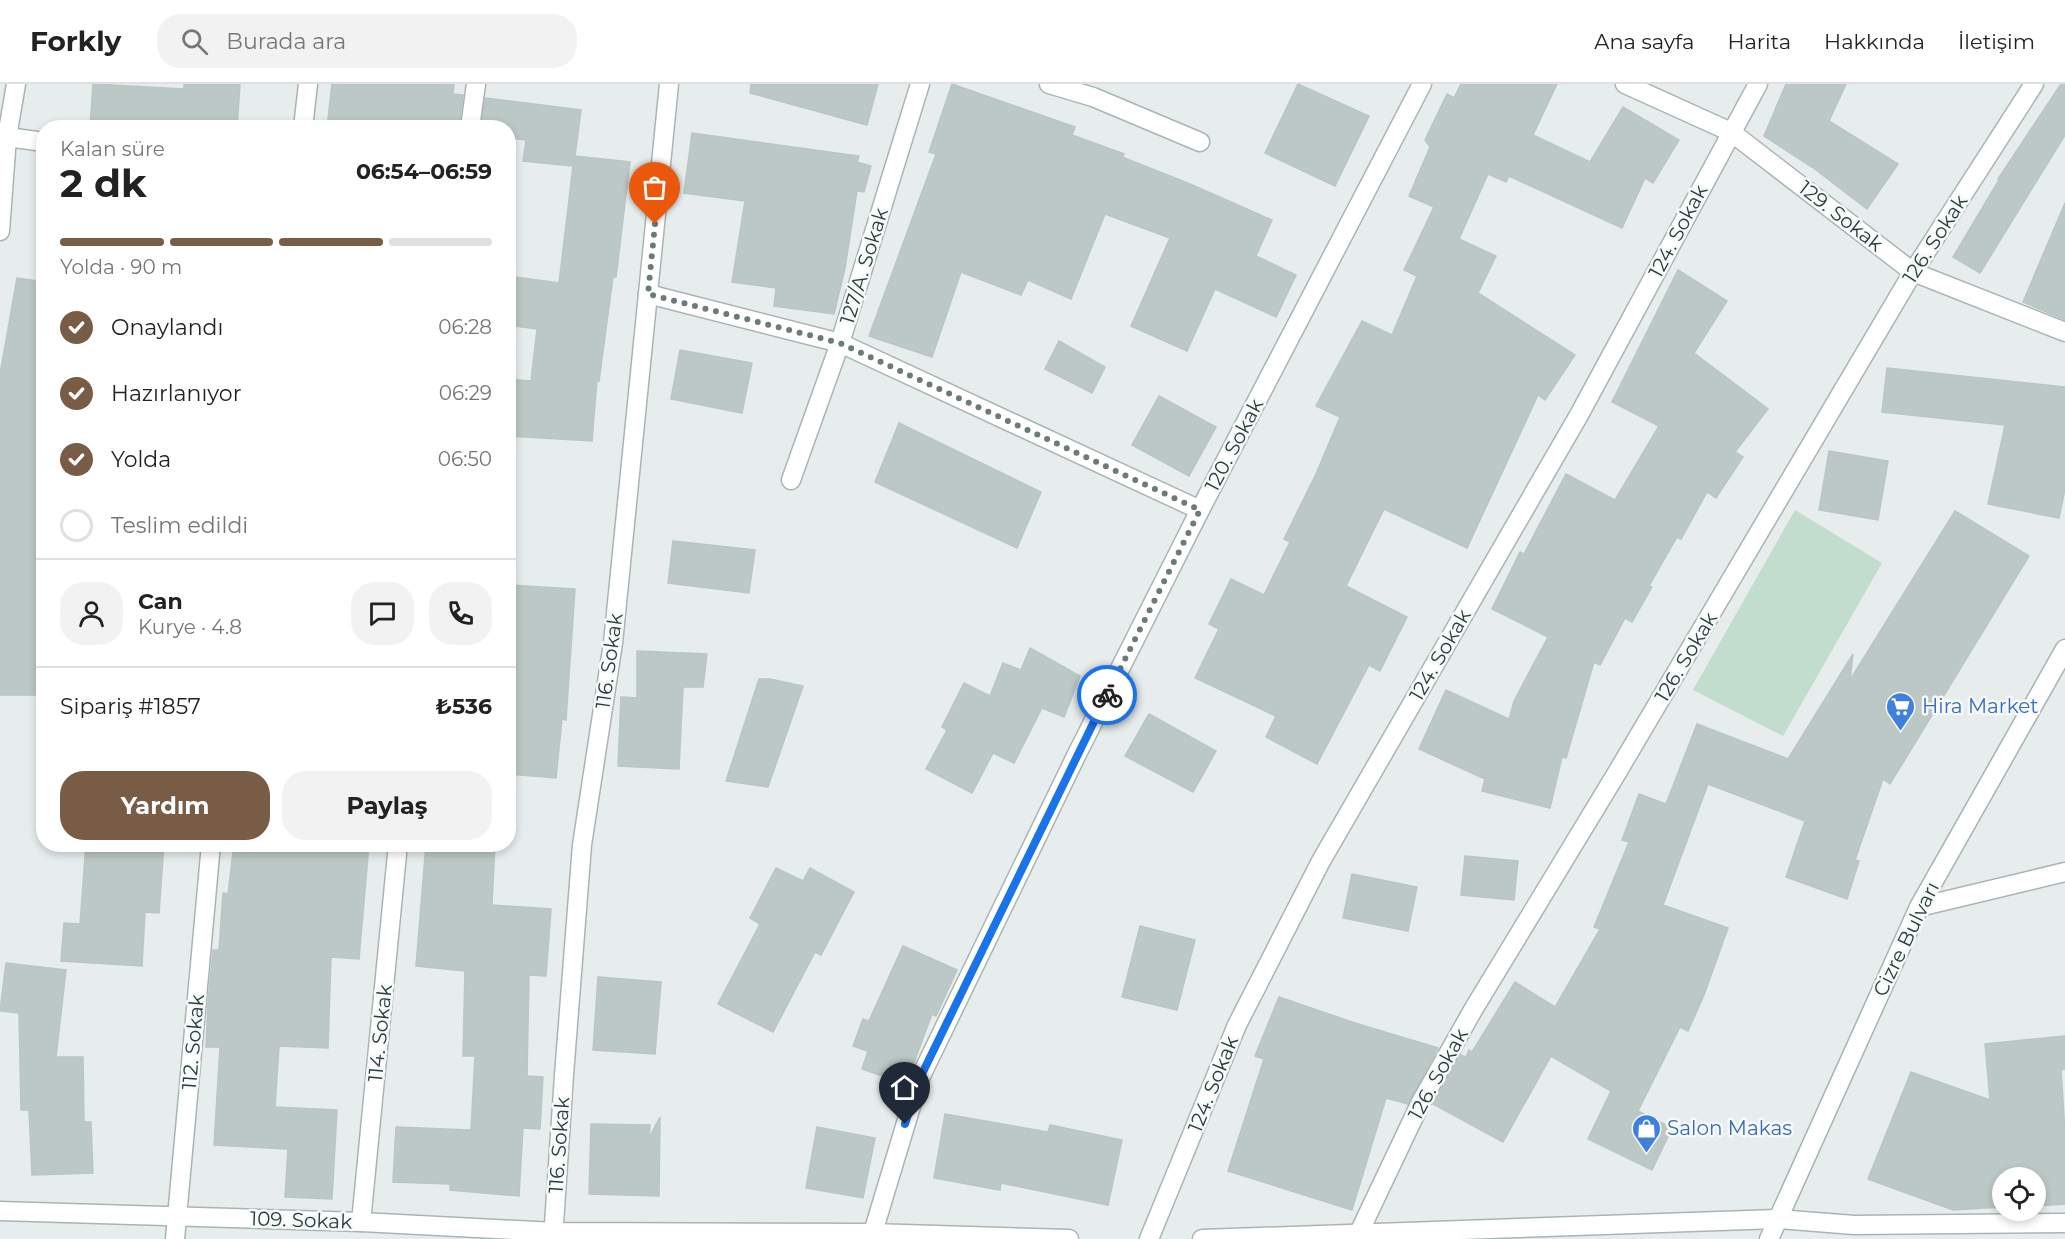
<!DOCTYPE html>
<html lang="tr">
<head>
<meta charset="utf-8">
<style>
	:root { --surface:#fff; --page:#f2f2f2; --text:#222; --muted:#767676; --line:#e0e0e0; --accent:#795c45 }
	body { margin:0; font-family:Montserrat,sans-serif; background:var(--page); color:var(--text); height:100vh; display:flex; flex-direction:column; font-size:22px; white-space:nowrap }
	* { box-sizing:border-box; margin:0 }
	p { font-size:20px; color:var(--muted) }
	.icon { flex:none; width:33px; height:33px; fill:none; stroke:currentColor; stroke-width:2; stroke-linecap:round; stroke-linejoin:round }
	.map { position:relative; flex:1; overflow:hidden }
	.sheet { position:absolute; left:36px; top:36px; width:480px; height:732px; display:flex; flex-direction:column; background:var(--surface); border-radius:24px; box-shadow:0 3px 9px #0003 }
	.sheet>* { flex:none }
	.tools { position:absolute; left:1992px; top:1083px; display:grid; gap:12px }
	.tools a { display:grid; place-items:center; width:54px; height:54px; border-radius:50%; background:var(--surface); box-shadow:0 3px 9px #0003; font-size:30px }
	.pin { position:absolute; display:grid; place-items:center; width:51px; height:51px; color:#fff; margin:-62px -26px; border-radius:50% 50% 50% 0; rotate:-45deg; box-shadow:0 0 6px #0007 }
	.pin .icon { rotate:45deg }
	.courier { position:absolute; display:grid; place-items:center; width:60px; height:60px; margin:-30px; border:4px solid #1a73e8; border-radius:50%; background:#fff; color:#222; box-shadow:0 2px 8px #0007 }
	.headline em { font-style:normal; font-weight:700 }
	.headline div { display:flex; flex-direction:column-reverse }
	.headline { display:flex; align-items:center; justify-content:space-between; height:102px; padding:0 24px }
	h1 { font-size:39px; font-weight:700; line-height:45px }
	.bar { display:grid; grid-template-columns:repeat(4,1fr); gap:9px 6px; align-content:center; height:72px; padding:0 24px }
	.bar i { height:8px; border-radius:4px; background:var(--line) }
	.bar .active { background:var(--accent) }
	.bar p { grid-column:span 4 }
	.line { display:flex; align-items:center; gap:15px; padding:0 24px; border-top:2px solid var(--line) }
	.line div { flex:1 }
	.round { display:grid; place-items:center; flex:none; width:63px; height:63px; border-radius:24px; background:var(--page) }
	ol { padding:0 24px; list-style:none }
	li { display:flex; align-items:center; gap:18px; height:66px }
	li p { margin-inline-start:auto }
	li .icon { padding:6px; border-radius:50%; background:var(--accent); color:#fff; stroke-width:4 }
	li:last-child { color:var(--muted) }
	li i { width:33px; height:33px; border:3px solid var(--line); border-radius:50% }
	.action { display:flex; gap:12px; margin-top:auto; padding:12px 24px }
	.action a { flex:1; height:69px; border-radius:24px; background:var(--accent); color:#fff; font-size:24px; font-weight:700; line-height:69px; text-align:center }
	.action a+a { background:var(--page); color:var(--text) }
	header { display:flex; align-items:center; gap:36px; box-sizing:border-box; height:84px; padding:0 30px; background:var(--surface); border-bottom:2px solid var(--line) }
	header strong { font-size:28px }
	nav { display:flex; gap:33px; margin-inline-start:auto; font-size:21px }
	.search { width:420px; height:54px; background:var(--page); display:flex; align-items:center; gap:15px; box-sizing:border-box; padding:0 21px; border-radius:24px; color:var(--muted); font-size:22px }
	.map>svg:first-child { display:block }
	.green { fill:#c2dcce }
	.building { fill:#bcc8c5; stroke:#b9c6c4; stroke-width:1.5 }
	.lines { fill:none; stroke-linecap:round; stroke-linejoin:round }
	.minor-casing { stroke:#a9b5b4; stroke-width:21 }
	.tertiary-casing { stroke:#a9b5b4; stroke-width:21 }
	.secondary-casing { stroke:#a3b5b2; stroke-width:21 }
	.minor { stroke:#fff; stroke-width:18 }
	.tertiary { stroke:#fff; stroke-width:18 }
	.secondary { stroke:#fff; stroke-width:18 }
	.done { stroke:#6a7b7a; stroke-width:6; stroke-dasharray:0 10.8 }
	.route { stroke:#1a73e8; stroke-width:8 }
	.labels { text-anchor:middle; dominant-baseline:central; stroke-width:5; stroke-linejoin:round; paint-order:stroke }
	.street-label { font-size:20px; fill:#273e3c; stroke:#f7faf9 }
	.shop-label { font-size:20px; fill:#366cbe; stroke:#f7faf9; text-anchor:start }
</style>
</head>
<body>
<header>
<strong>Forkly</strong>
<div class="search"><svg class="icon" aria-label="search" viewBox="0 0 24 24"><circle cx="10" cy="10" r="6"/><path d="M15 15l6 6"/></svg>Burada ara</div>
<nav><a>Ana sayfa</a><a>Harita</a><a>Hakkında</a><a>İletişim</a></nav>
</header>
<div class="map">
<svg width="2065" height="1155" viewBox="0 0 2065 1155">
	<rect width="100%" height="100%" fill="#e6edec"/>
	<polygon class="green" points="1795,426 1882,479 1783,652 1693,606"/>
	<g class="building">
		<polygon points="93,0 184,5 184,0 240,0 237,44 90,44"/>
		<polygon points="332,0 454,0 453,10 463,11 459,44 327,44"/>
		<polygon points="751,0 878,0 867,41 750,9"/>
		<polygon points="952,0 1075,43 1072,51 1124,70 1122,73 1190,100 1272,136 1256,172 1296,191 1276,233 1215,205 1187,267 1131,242 1170,154 1105,130 1071,215 1028,196 1021,211 961,188 932,273 869,252 936,70 929,68"/>
		<polygon points="1298,0 1369,32 1335,102 1265,69"/>
		<polygon points="1461,0 1557,0 1533,51 1590,78 1623,23 1679,56 1653,99 1645,94 1622,144 1509,92 1506,98 1488,90 1459,155 1496,172 1478,209 1575,271 1545,316 1538,311 1467,464 1384,425 1346,502 1407,533 1380,587 1369,581 1317,680 1266,653 1276,632 1195,594 1219,545 1209,540 1231,495 1264,511 1290,458 1284,455 1316,390 1340,333 1316,322 1362,237 1392,251 1417,192 1404,186 1434,123 1409,112 1430,63 1425,56 1447,10 1454,14"/>
		<polygon points="1786,0 1846,0 1829,37 1898,80 1867,125 1812,83 1764,52"/>
		<polygon points="2061,0 2065,0 2065,51 1980,189 1953,173 1999,96 1998,95"/>
		<polygon points="485,14 581,26 575,72 630,78 616,193 613,193 599,297 597,296 592,357 508,352 508,295 531,297 537,245 508,241 508,192 559,199 573,82 523,77 526,56 508,54 508,44 481,44"/>
		<polygon points="692,49 859,72 857,78 871,82 864,108 857,107 845,184 834,230 774,222 776,204 732,198 745,117 684,109"/>
		<polygon points="2065,119 2065,236 2023,218"/>
		<polygon points="1678,186 1727,217 1694,269 1768,325 1735,368 1743,373 1716,414 1707,408 1681,455 1677,453 1649,502 1652,503 1632,538 1625,534 1600,581 1594,578 1566,674 1562,673 1550,724 1482,707 1485,695 1419,665 1446,606 1509,635 1514,617 1548,553 1492,525 1520,468 1524,470 1566,390 1615,416 1659,342 1612,318"/>
		<polygon points="17,194 44,198 44,611 0,611 0,290"/>
		<polygon points="1059,257 1105,283 1092,309 1045,285"/>
		<polygon points="680,266 752,279 742,329 671,315"/>
		<polygon points="1887,284 2065,303 2065,405 2059,434 1988,420 2005,341 1882,328"/>
		<polygon points="1159,312 1216,343 1189,392 1132,361"/>
		<polygon points="899,339 1041,408 1017,464 875,398"/>
		<polygon points="1829,367 1888,377 1878,436 1819,426"/>
		<polygon points="1955,427 2029,472 1890,700 1883,695 1855,776 1859,777 1847,815 1786,793 1805,737 1708,700 1663,821 1728,844 1704,911 1688,947 1680,943 1638,1027 1672,1044 1652,1086 1588,1055 1611,1007 1551,972 1503,1058 1433,1020 1460,971 1466,973 1469,966 1472,968 1515,898 1555,923 1600,845 1594,843 1629,758 1622,756 1639,710 1666,720 1697,640 1788,675 1853,570 1850,596"/>
		<polygon points="673,457 755,466 749,509 668,499"/>
		<polygon points="508,501 575,505 566,636 562,635 556,694 508,690"/>
		<polygon points="1030,564 1080,592 1064,633 1042,624 1014,679 993,669 972,709 926,685 947,646 942,643 964,599 990,612 1003,579 1021,586"/>
		<polygon points="637,567 707,570 703,603 683,603 679,685 618,682 621,613 637,614"/>
		<polygon points="759,595 770,595 803,602 768,703 726,697"/>
		<polygon points="1149,630 1216,667 1193,708 1125,672"/>
		<polygon points="86,760 164,760 159,829 145,828 142,882 61,877 64,839 80,840"/>
		<polygon points="234,760 369,760 359,875 331,873 328,964 279,962 275,1023 337,1026 332,1115 285,1113 288,1065 214,1061 220,963 206,963 208,919 213,866 219,866 223,809 228,810"/>
		<polygon points="426,760 495,760 492,821 551,825 546,892 529,891 527,992 543,993 540,1045 523,1044 519,1112 450,1106 450,1100 393,1098 396,1043 471,1046 475,972 463,972 465,887 416,882"/>
		<polygon points="1465,772 1518,777 1514,816 1461,811"/>
		<polygon points="776,784 803,797 810,784 854,808 821,871 815,868 773,948 718,920 760,840 750,834"/>
		<polygon points="1352,790 1417,803 1408,847 1343,834"/>
		<polygon points="1140,842 1195,856 1177,926 1122,913"/>
		<polygon points="903,862 957,886 936,932 932,930 906,1000 862,985 868,967 853,962 863,935 869,937"/>
		<polygon points="6,879 66,886 56,973 83,973 84,1038 91,1038 93,1089 32,1091 29,1026 21,1026 19,929 0,927"/>
		<polygon points="598,893 661,898 655,970 593,966"/>
		<polygon points="1279,913 1355,939 1438,964 1408,1020 1386,1014 1352,1126 1228,1087 1264,975 1255,972"/>
		<polygon points="2065,952 2065,985 2061,986 2065,1048 2065,1120 2036,1122 2036,1094 2002,1094 2002,1123 1953,1126 1868,1095 1911,988 1990,1016 1985,960"/>
		<polygon points="945,1030 1048,1048 1050,1041 1122,1056 1108,1121 1001,1099 1000,1106 934,1094"/>
		<polygon points="660,1033 659,1112 589,1110 591,1040 650,1041 649,1054"/>
		<polygon points="817,1043 875,1054 863,1114 806,1104"/>
	</g>
	<g class="lines">
		<defs>
			<g id="minor">
				<polyline points="1049,0 1093,13 1200,58"/>
				<polyline points="1625,0 1731,48 1913,188 2065,248"/>
				<polyline points="303,44 308,0"/>
				<polyline points="470,44 476,0"/>
				<polyline points="7,53 44,58"/>
				<polyline points="0,147 7,53 16,0"/>
				<polyline points="648,210 840,259 1200,426"/>
				<polyline points="791,396 840,259 920,0"/>
				<polyline points="1919,823 2065,788"/>
				<polyline points="1777,1135 1854,1141 2065,1139"/>
				<polyline points="361,1138 398,760"/>
				<polyline points="175,1155 211,760"/>
				<polyline points="553,1155 564,991 582,761 613,559 669,0"/>
				<polyline points="871,1155 919,996 1077,670 1200,426 1422,0"/>
				<polyline points="1149,1155 1237,941 1321,777 1579,331 1758,0"/>
				<polyline points="1356,1155 1421,1018 1473,926 1615,692 1913,188 2034,0"/>
			</g>
			<g id="tertiary">
				<polyline points="0,1127 361,1138 554,1148 871,1149 1069,1155"/>
				<polyline points="1202,1155 1777,1135"/>
			</g>
			<polyline id="secondary" points="1769,1155 1919,823 2065,565"/>
		</defs>
		<use href="#minor" class="minor-casing"/>
		<use href="#tertiary" class="tertiary-casing"/>
		<use href="#secondary" class="secondary-casing"/>
		<use href="#minor" class="minor"/>
		<use href="#tertiary" class="tertiary"/>
		<use href="#secondary" class="secondary"/>
	</g>
	<g class="lines">
		<polyline class="done" points="655,140 648,210 840,259 1200,426 1107,611"/>
		<polyline class="route" points="905,1040 919,996 1107,611"/>
	</g>
	<defs>
		<symbol id="supermarket-pin" viewBox="-11 -11 22 30"><path d="M0 17L-7.5 6A9.5 9.5 0 1 1 7.5 6Z" fill="#3f7fe0" stroke="#f7faf9"/><path d="M-6-5.5h2.5l.6 2H6L4.5 2H-2.5L-4.4-4H-6ZM-1.5 3.2a1.3 1.3 0 1 0 .1 0ZM3 3.2a1.3 1.3 0 1 0 .1 0Z" fill="#fff"/></symbol>
		<symbol id="shop-pin" viewBox="-11 -11 22 30"><path d="M0 17L-7.5 6A9.5 9.5 0 1 1 7.5 6Z" fill="#3f7fe0" stroke="#f7faf9"/><path d="M-5-2.5h2.3a2.7 3.5 0 0 1 5.4 0H5L5.5 6h-11ZM-1.5-2.5h3a1.5 2.3 0 0 0-3 0Z" fill="#fff"/></symbol>
	</defs>
	<g fill-rule="evenodd">
		<use href="#supermarket-pin" x="1884" y="606" width="33" height="45"/>
		<use href="#shop-pin" x="1630" y="1028" width="33" height="45"/>
	</g>
	<g class="labels">
		<g class="street-label">
			<text transform="translate(1841 132) rotate(38)">129. Sokak</text>
			<text transform="translate(1678 147) rotate(-62)">124. Sokak</text>
			<text transform="translate(1935 155) rotate(-57)">126. Sokak</text>
			<text transform="translate(864 182) rotate(-73)">127/A. Sokak</text>
			<text transform="translate(1234 361) rotate(-62)">120. Sokak</text>
			<text transform="translate(1440 571) rotate(-60)">124. Sokak</text>
			<text transform="translate(1686 573) rotate(-59)">126. Sokak</text>
			<text transform="translate(609 577) rotate(-82)">116. Sokak</text>
			<text transform="translate(1906 855) rotate(-64)">Cizre Bulvarı</text>
			<text transform="translate(380 949) rotate(-84)">114. Sokak</text>
			<text transform="translate(193 958) rotate(-85)">112. Sokak</text>
			<text transform="translate(1438 990) rotate(-61)">126. Sokak</text>
			<text transform="translate(1213 1000) rotate(-68)">124. Sokak</text>
			<text transform="translate(559 1061) rotate(-86)">116. Sokak</text>
			<text transform="translate(301 1136) rotate(2)">109. Sokak</text>
		</g>
		<g class="shop-label">
			<text x="1922" y="622">Hira Market</text>
			<text x="1667" y="1044">Salon Makas</text>
		</g>
	</g>
</svg>
<div class="tools">
<a><svg class="icon" aria-label="locate" viewBox="0 0 24 24"><circle cx="12" cy="12" r="6"/><path d="M12 2v4M12 18v4M2 12h4M18 12h4"/></svg></a>
</div>
<div class="pin" style="left:655px;top:140px;background:#ea580c"><svg class="icon" aria-label="bag" viewBox="0 0 24 24"><path d="M5 8h14l-1 12H6zM9 8a3 3 0 0 1 6 0"/></svg></div>
<div class="pin" style="left:905px;top:1040px;background:#1f2937"><svg class="icon" aria-label="home" viewBox="0 0 24 24"><path d="M3 11l9-7 9 7M6 9v11h12V9"/></svg></div>
<div class="courier" style="left:1107px;top:611px"><svg class="icon" aria-label="bike" viewBox="0 0 24 24"><circle cx="6" cy="16" r="4"/><circle cx="18" cy="16" r="4"/><path d="M6 16l4-8h5l3 8M10 8l3 8H6M13 5h3"/></svg></div>
<section class="sheet">
<div class="headline"><div><h1>2 dk</h1><p>Kalan süre</p></div><em>06:54–06:59</em></div>
<div class="bar"><i class="active"></i><i class="active"></i><i class="active"></i><i></i><p>Yolda · 90 m</p></div>
<ol>
<li><svg class="icon" aria-label="check" viewBox="0 0 24 24"><path d="M5 12l5 5 9-10"/></svg>Onaylandı<p>06:28</p></li>
<li><svg class="icon" aria-label="check" viewBox="0 0 24 24"><path d="M5 12l5 5 9-10"/></svg>Hazırlanıyor<p>06:29</p></li>
<li><svg class="icon" aria-label="check" viewBox="0 0 24 24"><path d="M5 12l5 5 9-10"/></svg>Yolda<p>06:50</p></li>
<li><i></i>Teslim edildi</li>
</ol>
<div class="line" style="height:108px"><a class="round"><svg class="icon" aria-label="person" viewBox="0 0 24 24"><circle cx="12" cy="8" r="4"/><path d="M4 21q1-7 8-7t8 7"/></svg></a><div><b>Can</b><p>Kurye · 4.8</p></div><a class="round"><svg class="icon" aria-label="chat" viewBox="0 0 24 24"><path d="M4 5h16v11H9l-5 4z"/></svg></a><a class="round"><svg class="icon" aria-label="phone" viewBox="0 0 24 24"><path d="M5 4h4l2 5-3 2q2 4 5 5l2-3 5 2v4C11 20 4 13 5 4z"/></svg></a></div>
<div class="line" style="height:78px"><div>Sipariş #1857</div><b>₺536</b></div>
<div class="action"><a>Yardım</a><a>Paylaş</a></div>
</section>
</div>
</body>
</html>
